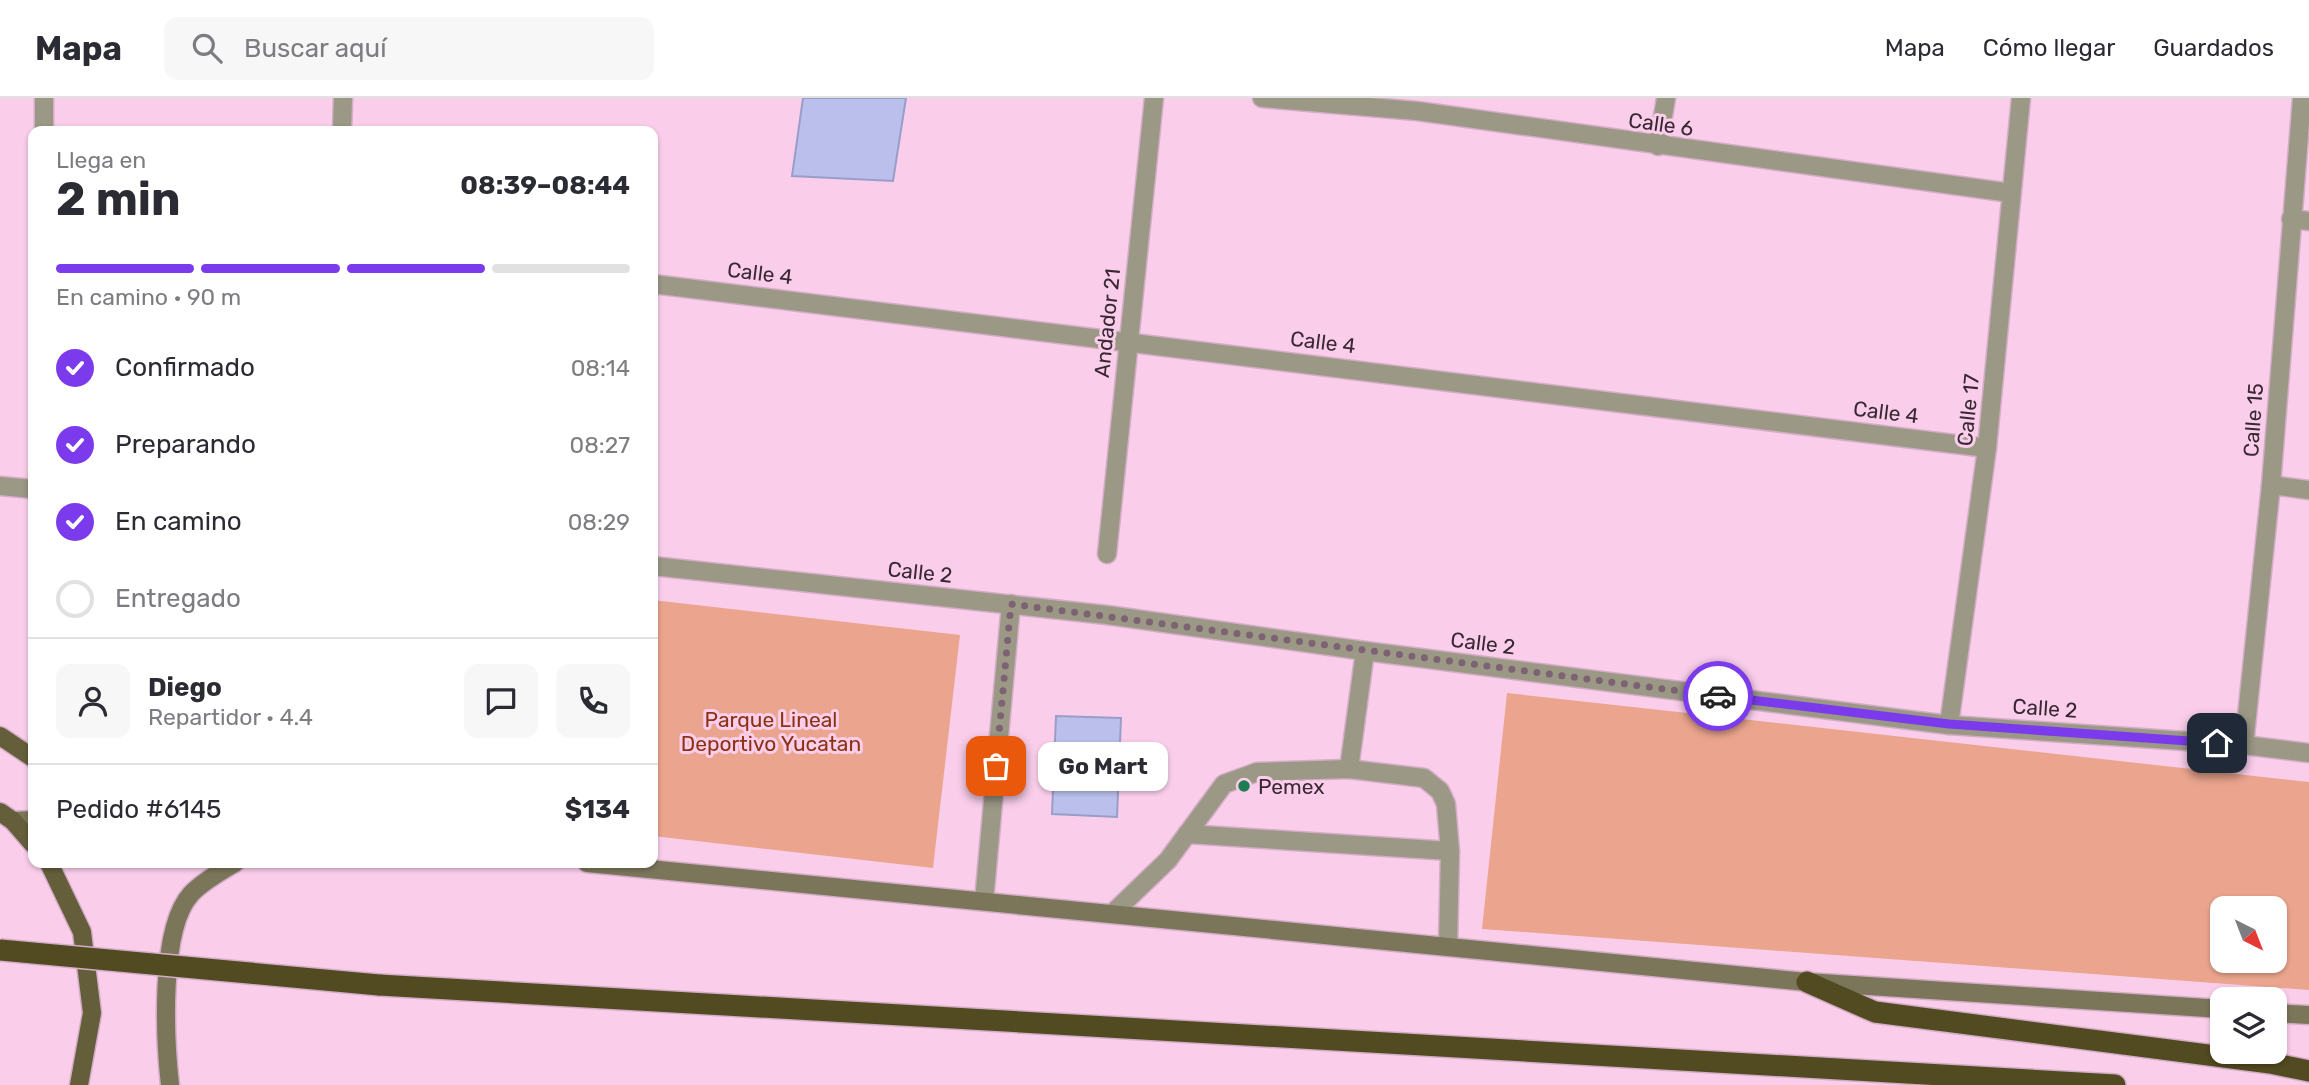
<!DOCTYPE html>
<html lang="es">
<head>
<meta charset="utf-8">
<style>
	:root { --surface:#fff; --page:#f7f7f7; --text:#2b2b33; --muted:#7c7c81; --line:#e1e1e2; --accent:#7c3aed }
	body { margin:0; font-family:Rubik,sans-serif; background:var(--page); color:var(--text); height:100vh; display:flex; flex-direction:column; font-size:26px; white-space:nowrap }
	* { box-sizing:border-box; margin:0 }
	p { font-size:23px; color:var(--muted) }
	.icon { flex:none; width:38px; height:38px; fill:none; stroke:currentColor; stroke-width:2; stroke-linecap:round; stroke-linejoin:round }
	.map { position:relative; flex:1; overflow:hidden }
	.sheet { position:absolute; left:28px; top:28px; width:630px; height:742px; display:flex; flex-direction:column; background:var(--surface); border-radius:14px; box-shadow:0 2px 5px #0004 }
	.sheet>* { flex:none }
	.needle { width:46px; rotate:138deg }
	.tools { position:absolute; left:2210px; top:798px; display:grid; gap:14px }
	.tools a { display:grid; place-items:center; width:77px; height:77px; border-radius:14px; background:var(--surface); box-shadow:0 2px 5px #0004; font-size:35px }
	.pin { position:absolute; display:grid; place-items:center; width:60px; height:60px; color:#fff; margin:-30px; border-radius:14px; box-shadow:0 4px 10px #0006 }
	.courier { position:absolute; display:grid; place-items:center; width:70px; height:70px; margin:-35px; border:5px solid #7c3aed; border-radius:50%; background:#fff; color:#222; box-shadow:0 2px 9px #0007 }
	.bubble { position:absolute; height:49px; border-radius:14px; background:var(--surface); box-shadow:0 2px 5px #0004; font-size:23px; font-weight:700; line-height:49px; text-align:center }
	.overview em { font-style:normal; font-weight:700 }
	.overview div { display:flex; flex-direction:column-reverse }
	.overview { display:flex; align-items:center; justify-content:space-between; height:119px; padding:0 28px }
	h1 { font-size:46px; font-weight:700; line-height:52px }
	.bar { display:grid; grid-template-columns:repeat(4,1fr); gap:10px 7px; align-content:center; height:84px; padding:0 28px }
	.bar i { height:9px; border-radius:5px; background:var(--line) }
	.bar .active { background:var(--accent) }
	.bar p { grid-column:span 4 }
	.line { display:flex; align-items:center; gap:18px; padding:0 28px; border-top:2px solid var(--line) }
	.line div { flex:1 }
	.round { display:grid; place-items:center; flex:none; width:74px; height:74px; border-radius:14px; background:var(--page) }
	ol { padding:0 28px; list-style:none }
	li { display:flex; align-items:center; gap:21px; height:77px }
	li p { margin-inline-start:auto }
	li .icon { padding:7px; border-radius:50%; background:var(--accent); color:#fff; stroke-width:4 }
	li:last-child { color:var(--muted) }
	li i { width:38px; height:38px; border:4px solid var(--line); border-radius:50% }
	header { display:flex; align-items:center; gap:42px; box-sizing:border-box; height:98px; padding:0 35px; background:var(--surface); border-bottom:2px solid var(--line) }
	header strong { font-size:33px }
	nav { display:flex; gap:38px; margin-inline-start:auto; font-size:24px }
	.search { width:490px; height:63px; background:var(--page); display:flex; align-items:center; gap:18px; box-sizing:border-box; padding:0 24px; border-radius:14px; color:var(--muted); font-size:26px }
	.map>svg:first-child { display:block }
	.green { fill:#eba58e; fill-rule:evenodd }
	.building { fill:#bac0eb; stroke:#999ec8; stroke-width:2 }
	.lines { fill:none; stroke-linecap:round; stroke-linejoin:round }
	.lane-casing { stroke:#d3adc6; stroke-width:21 }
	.street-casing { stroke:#d3adc6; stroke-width:21 }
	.secondary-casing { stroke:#d3adc6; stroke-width:21 }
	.primary-casing { stroke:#d3adc6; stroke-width:21 }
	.highway-casing { stroke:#d3adc6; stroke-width:24 }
	.lane { stroke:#9b9885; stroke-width:18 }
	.street { stroke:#9b9885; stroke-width:18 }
	.secondary { stroke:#7b765a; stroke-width:18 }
	.primary { stroke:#655e3b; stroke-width:18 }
	.highway { stroke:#524a20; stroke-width:21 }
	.highway-bridge-casing { stroke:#d3adc6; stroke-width:24; stroke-linecap:butt }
	.highway-bridge { stroke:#524a20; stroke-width:21 }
	.done { stroke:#7d6273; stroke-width:7; stroke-dasharray:0 12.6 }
	.route { stroke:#7c3aed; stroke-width:9 }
	.poi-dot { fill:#207d53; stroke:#faceeb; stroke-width:2.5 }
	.labels { text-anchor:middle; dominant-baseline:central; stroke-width:6; stroke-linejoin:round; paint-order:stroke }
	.street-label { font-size:21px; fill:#392833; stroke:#faceeb }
	.park-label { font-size:21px; fill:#8c3210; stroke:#faceeb }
	.poi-label { font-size:21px; fill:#392833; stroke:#faceeb; text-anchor:start }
</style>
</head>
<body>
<header>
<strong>Mapa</strong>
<div class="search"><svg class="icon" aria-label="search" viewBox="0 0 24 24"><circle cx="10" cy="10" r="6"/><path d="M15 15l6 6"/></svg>Buscar aquí</div>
<nav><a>Mapa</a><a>Cómo llegar</a><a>Guardados</a></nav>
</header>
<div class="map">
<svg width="2309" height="987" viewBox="0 0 2309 987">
	<rect width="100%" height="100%" fill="#faceeb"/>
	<g class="green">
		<polygon points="653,502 960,537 933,770 653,738"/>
		<path d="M1507,595L2309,684V892L1482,831ZM2222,810H2275V863H2222Z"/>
	</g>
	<g class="building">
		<polygon points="803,0 906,0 893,83 792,78"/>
		<polygon points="1056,618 1121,620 1117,719 1052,716"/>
	</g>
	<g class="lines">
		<defs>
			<g id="lane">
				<polyline points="1349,671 1365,553"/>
				<polyline points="1187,736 1450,753"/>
				<polyline points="1113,815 1168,762 1224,686 1257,674 1349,671 1424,680 1440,693 1446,706 1450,753 1448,848"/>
			</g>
			<g id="street">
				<polyline points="1262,0 1417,13 2011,95"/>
				<polyline points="44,33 44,0"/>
				<polyline points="342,33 343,0"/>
				<polyline points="1658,48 1666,0"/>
				<polyline points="2291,121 2309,123"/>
				<polyline points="653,186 1987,350"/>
				<polyline points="2271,387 2309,392"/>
				<polyline points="0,388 33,391"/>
				<polyline points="1107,456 1154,0"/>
				<polyline points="653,468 1107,517 1365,553 1949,627 2244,647 2309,655"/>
				<polyline points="1949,627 1987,350 2021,0"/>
				<polyline points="2244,647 2271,387 2302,0"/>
				<polyline points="984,803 1011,506"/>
			</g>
			<g id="secondary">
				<polyline points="13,723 33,722"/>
				<polyline points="587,765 1807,884 2222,911"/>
				<polyline points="2275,915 2309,917"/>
				<path d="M170,987C165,942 159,831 191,796C202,784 221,773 235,765"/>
			</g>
			<g id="primary">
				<polyline points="0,638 33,660"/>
				<polyline points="0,714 13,723 33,746"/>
				<polyline points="49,765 82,834 92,915 79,987"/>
			</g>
			<g id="highway">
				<polyline points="1807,884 1875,914 2270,965 2309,973"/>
				<polyline points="379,887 2115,987"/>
			</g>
		</defs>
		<use href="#lane" class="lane-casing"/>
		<use href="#street" class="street-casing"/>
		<use href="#secondary" class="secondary-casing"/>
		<use href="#primary" class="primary-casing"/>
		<use href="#highway" class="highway-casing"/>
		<use href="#lane" class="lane"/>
		<use href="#street" class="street"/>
		<use href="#secondary" class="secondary"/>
		<use href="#primary" class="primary"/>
		<use href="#highway" class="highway"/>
		<defs>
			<polyline id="highway-bridge" points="0,852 379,887"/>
		</defs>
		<use href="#highway-bridge" class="highway-bridge-casing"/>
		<use href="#highway-bridge" class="highway-bridge"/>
	</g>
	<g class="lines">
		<polyline class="done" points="996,668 1011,506 1718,598"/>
		<polyline class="route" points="1718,598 1949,626 2217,645"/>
	</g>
	<circle class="poi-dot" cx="1244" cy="688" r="7"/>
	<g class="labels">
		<g class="street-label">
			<text transform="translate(1661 26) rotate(8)">Calle 6</text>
			<text transform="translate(760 175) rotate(7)">Calle 4</text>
			<text transform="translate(1107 225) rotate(-84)">Andador 21</text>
			<text transform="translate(1323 244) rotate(7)">Calle 4</text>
			<text transform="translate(1968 312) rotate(-84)">Calle 17</text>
			<text transform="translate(1886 314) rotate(7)">Calle 4</text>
			<text transform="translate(2253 322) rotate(-86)">Calle 15</text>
			<text transform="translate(920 474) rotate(6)">Calle 2</text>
			<text transform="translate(1483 545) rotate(7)">Calle 2</text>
			<text transform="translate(2045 610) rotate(4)">Calle 2</text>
		</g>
		<g class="park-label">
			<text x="771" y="621">Parque Lineal<tspan x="771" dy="24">Deportivo Yucatan</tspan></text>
		</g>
		<g class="poi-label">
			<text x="1258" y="688">Pemex</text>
		</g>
	</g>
</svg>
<div class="tools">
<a><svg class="needle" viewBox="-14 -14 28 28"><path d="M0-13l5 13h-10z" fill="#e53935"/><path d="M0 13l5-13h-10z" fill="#7c7c81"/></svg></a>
<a><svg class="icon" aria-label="layers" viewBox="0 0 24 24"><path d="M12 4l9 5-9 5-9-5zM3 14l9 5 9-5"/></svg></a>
</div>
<div class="pin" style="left:996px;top:668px;background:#ea580c"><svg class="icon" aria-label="bag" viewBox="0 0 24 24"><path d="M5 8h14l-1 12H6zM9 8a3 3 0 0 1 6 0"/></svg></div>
<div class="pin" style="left:2217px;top:645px;background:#1f2937"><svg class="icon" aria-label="home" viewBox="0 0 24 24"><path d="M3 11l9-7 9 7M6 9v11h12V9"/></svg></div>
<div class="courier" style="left:1718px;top:598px"><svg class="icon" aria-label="car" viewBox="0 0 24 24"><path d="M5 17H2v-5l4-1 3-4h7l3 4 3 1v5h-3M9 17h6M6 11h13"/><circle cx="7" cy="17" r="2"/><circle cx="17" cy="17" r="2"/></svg></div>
<div class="bubble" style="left:1038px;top:644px;width:130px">Go Mart</div>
<section class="sheet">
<div class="overview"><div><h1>2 min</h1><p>Llega en</p></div><em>08:39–08:44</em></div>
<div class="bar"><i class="active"></i><i class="active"></i><i class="active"></i><i></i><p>En camino · 90 m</p></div>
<ol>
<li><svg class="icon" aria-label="check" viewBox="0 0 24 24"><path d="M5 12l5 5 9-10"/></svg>Confirmado<p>08:14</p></li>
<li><svg class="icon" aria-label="check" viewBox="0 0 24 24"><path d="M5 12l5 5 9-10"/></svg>Preparando<p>08:27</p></li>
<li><svg class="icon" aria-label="check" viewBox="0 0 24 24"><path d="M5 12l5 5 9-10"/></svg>En camino<p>08:29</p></li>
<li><i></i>Entregado</li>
</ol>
<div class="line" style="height:126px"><a class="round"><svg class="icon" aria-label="person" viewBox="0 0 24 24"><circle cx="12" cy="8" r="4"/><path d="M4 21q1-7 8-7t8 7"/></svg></a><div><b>Diego</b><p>Repartidor · 4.4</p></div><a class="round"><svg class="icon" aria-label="chat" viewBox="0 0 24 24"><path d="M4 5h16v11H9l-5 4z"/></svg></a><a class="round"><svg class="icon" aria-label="phone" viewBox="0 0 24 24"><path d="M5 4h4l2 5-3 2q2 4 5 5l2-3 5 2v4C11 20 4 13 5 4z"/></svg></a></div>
<div class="line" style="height:91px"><div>Pedido #6145</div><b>$134</b></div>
</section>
</div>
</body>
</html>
